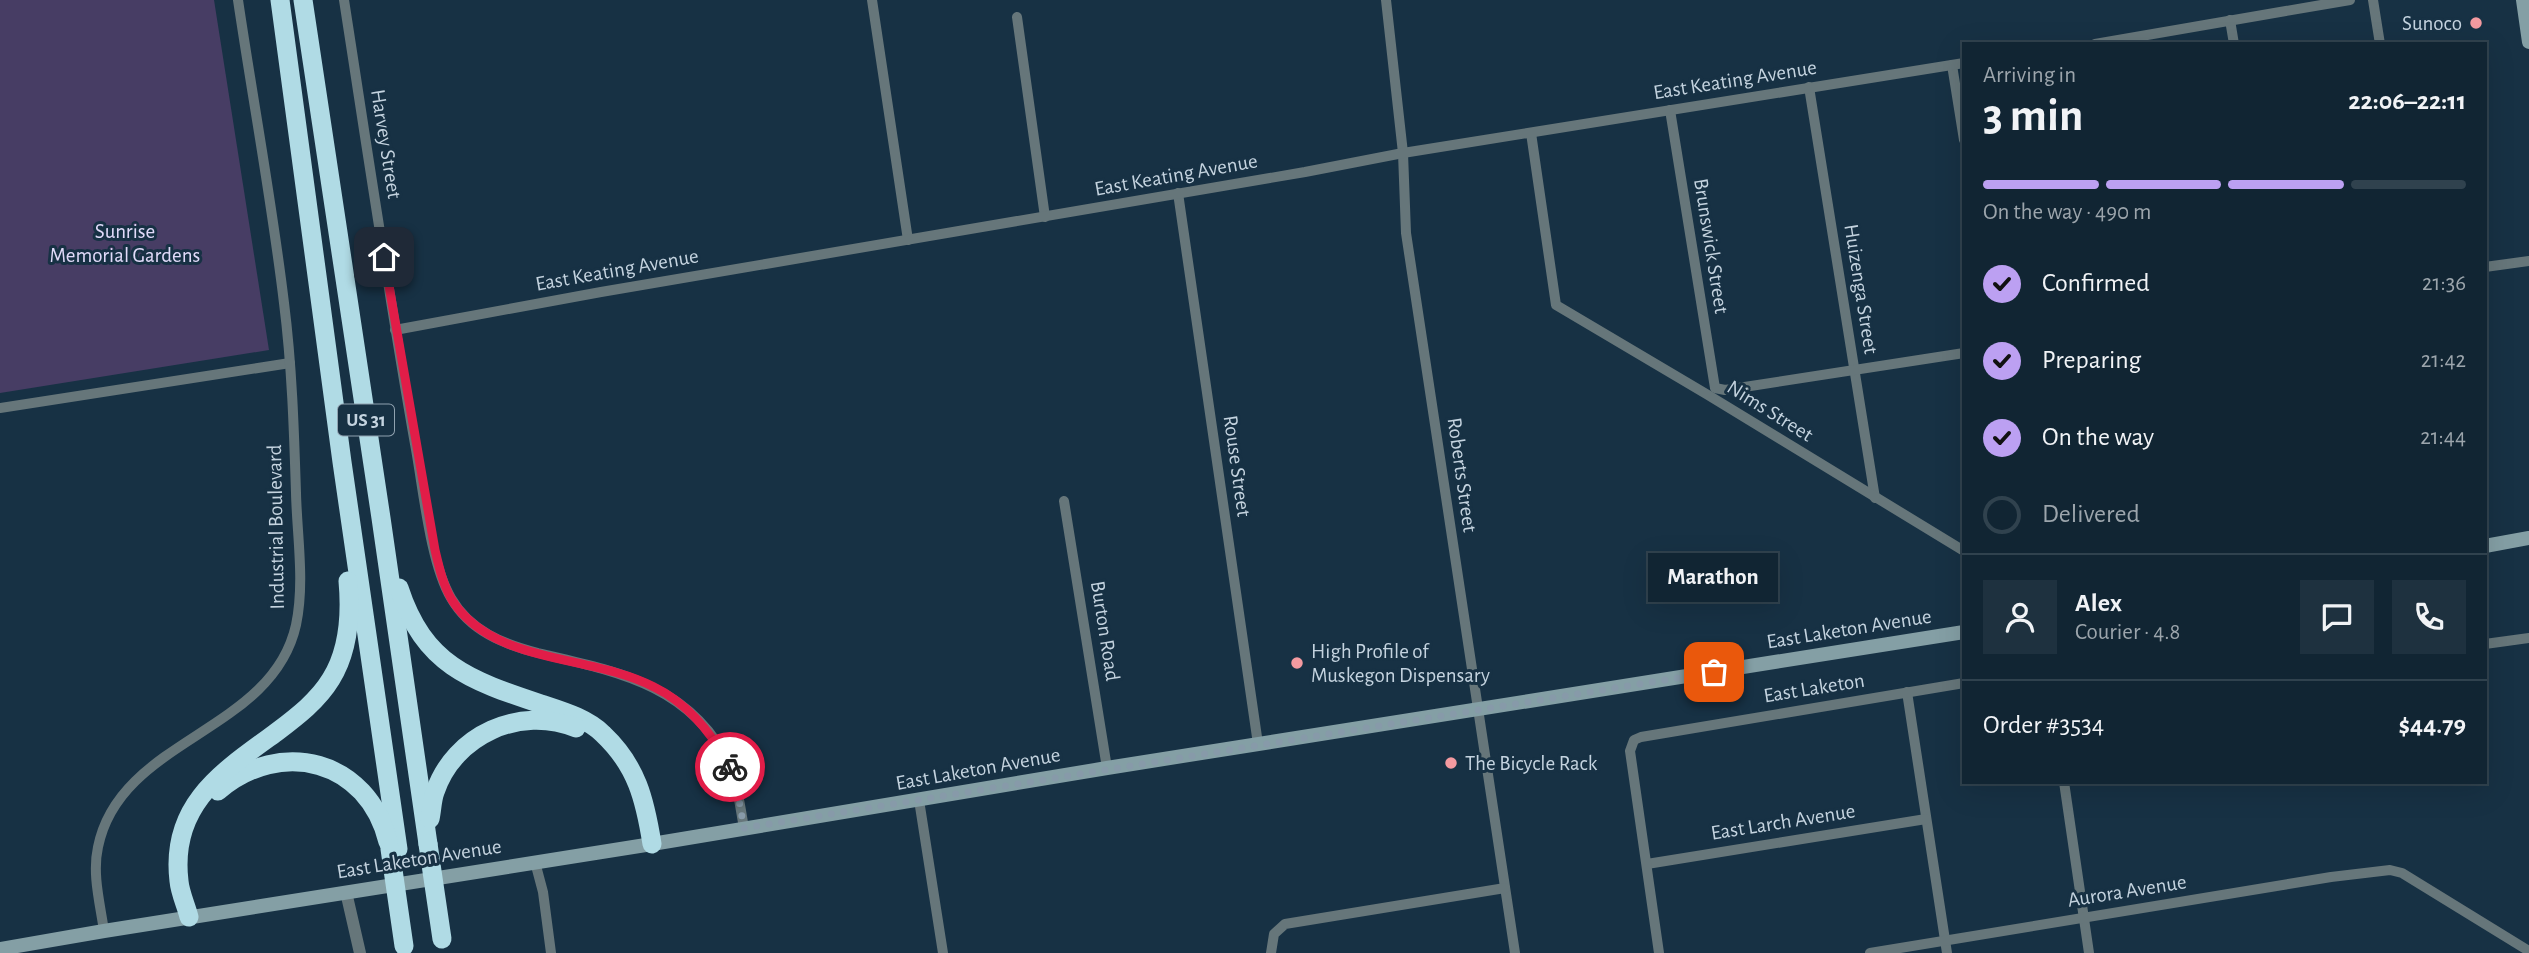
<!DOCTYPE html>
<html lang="en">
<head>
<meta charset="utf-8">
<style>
	:root { --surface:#112533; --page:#1e313f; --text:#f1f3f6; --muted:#9ca5ac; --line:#30424e; --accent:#bca0f2 }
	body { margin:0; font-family:"Alegreya Sans",sans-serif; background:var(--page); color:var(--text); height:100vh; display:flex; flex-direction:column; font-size:26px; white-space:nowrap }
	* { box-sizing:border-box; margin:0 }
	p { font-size:23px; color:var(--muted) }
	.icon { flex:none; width:38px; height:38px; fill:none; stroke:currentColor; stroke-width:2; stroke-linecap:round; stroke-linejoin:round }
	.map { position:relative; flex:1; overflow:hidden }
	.details { position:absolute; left:1962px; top:42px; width:525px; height:742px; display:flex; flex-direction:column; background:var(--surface); border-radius:0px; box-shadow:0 7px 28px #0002,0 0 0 2px var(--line) }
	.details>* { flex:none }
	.pin { position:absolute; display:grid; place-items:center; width:60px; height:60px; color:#fff; margin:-30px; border-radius:14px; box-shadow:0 4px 10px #0006 }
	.courier { position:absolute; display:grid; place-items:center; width:70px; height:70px; margin:-35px; border:5px solid #e11d48; border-radius:50%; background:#fff; color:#222; box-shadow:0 2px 9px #0007 }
	.bubble { position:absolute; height:49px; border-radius:0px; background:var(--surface); box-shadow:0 7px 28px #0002,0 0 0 2px var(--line); font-size:23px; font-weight:600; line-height:49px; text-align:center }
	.summary em { font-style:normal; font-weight:600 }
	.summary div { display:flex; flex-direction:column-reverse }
	.summary { display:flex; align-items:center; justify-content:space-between; height:119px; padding:0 21px }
	h1 { font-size:46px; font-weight:600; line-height:52px }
	.bar { display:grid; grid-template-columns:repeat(4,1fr); gap:10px 7px; align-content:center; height:84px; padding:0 21px }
	.bar i { height:9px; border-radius:5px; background:var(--line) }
	.bar .on { background:var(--accent) }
	.bar p { grid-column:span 4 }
	.line { display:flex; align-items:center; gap:18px; padding:0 21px; border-top:2px solid var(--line) }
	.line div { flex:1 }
	.round { display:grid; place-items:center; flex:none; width:74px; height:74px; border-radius:0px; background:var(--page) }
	ol { padding:0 21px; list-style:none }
	li { display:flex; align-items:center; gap:21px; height:77px }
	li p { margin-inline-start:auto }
	li .icon { padding:7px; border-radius:50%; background:var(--accent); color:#111; stroke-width:4 }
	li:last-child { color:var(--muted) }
	li i { width:38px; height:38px; border:4px solid var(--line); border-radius:50% }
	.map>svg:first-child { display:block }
	.green { fill:#473d64 }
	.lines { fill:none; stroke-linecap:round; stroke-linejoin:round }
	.minor { stroke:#66767a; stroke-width:10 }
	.tertiary { stroke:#66767a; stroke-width:12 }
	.secondary { stroke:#849fa5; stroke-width:14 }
	.motorway { stroke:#b0dbe5; stroke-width:19 }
	.motorway-bridge { stroke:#b0dbe5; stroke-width:19 }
	.done { stroke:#879aa9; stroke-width:7; stroke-dasharray:0 12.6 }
	.route { stroke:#e11d48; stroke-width:9 }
	.poi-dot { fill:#f49aa0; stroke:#173144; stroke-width:2.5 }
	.labels { text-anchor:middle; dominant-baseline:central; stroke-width:6; stroke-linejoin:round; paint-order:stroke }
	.shield { fill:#173144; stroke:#90a2b0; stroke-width:2 }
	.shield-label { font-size:19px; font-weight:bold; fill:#c4d3df }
	.poi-label { font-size:21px; fill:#c4d3df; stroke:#173144; text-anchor:start }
	.street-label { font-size:21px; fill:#c4d3df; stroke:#173144 }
	.park-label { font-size:21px; fill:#e1daf9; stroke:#173144 }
</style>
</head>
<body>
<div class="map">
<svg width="2529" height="953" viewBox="0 0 2529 953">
	<rect width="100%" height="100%" fill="#173144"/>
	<polygon class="green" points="0,0 214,0 269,350 0,393"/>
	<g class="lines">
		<g class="minor">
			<path d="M344,0C367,148 389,297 415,444C423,486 430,563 451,598C470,631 503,644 538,653C616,671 693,685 730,766C738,785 740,807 744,828"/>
			<polyline points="872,0 908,240"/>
			<polyline points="1386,0 1403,153 1406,233 1515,953"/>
			<polyline points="2373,0 2380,44"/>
			<polyline points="1017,17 1045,217"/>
			<polyline points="2230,20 2234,44"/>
			<polyline points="2095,44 2350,0"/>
			<polyline points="1952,65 1964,140"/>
			<polyline points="1809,87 1875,498"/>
			<polyline points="1670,110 1715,388 1725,390 1964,353"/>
			<polyline points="1531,133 1556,305 1708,395 1964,551"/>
			<polyline points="1178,193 1258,744"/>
			<polyline points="2485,267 2529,261"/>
			<polyline points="395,330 601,292 1305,172 1403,153 1964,63"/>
			<polyline points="0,408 290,363"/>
			<polyline points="1064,501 1107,768"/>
			<polyline points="2485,644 2529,638"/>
			<polyline points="1907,692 1947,953"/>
			<polyline points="2064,782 2089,953"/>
			<polyline points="919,800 943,953"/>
			<polyline points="535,862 543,892 551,953"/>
			<polyline points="1647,864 1926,819"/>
			<path d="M104,931C100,903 92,874 98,847C120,738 272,733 296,625C305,582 297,536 296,493C294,430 292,366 284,303C272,202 253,101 238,0"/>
			<polyline points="1271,953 1274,934 1285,924 1505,888"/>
			<polyline points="1659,953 1630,751 1634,740 1641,737 1964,683"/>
			<polyline points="1870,953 2331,877 2390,870 2402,873 2529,951"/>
		</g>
		<polyline class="tertiary" points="346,892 360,953"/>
		<g class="secondary">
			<polyline points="2523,0 2529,42"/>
			<polyline points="2485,546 2529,538"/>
			<polyline points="0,949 104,931 652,844 1107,768 1964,632"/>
		</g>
		<g class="motorway">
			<polyline points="280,0 342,462 398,849"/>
			<polyline points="303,0 381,518 428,844"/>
			<path d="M399,588C424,665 469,680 541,704C562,711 587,718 603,734C637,766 645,800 652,844"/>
			<path d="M218,791C281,737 368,760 388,842"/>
			<path d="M430,819C432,810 432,800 435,792C454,735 520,705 576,728"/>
			<path d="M189,917C186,905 180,893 179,881C170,806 220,773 274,734C295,718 317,702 331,679C349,650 351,614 348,581"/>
		</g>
		<g class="motorway-bridge">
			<polyline points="428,844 442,939"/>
			<polyline points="390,849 404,946"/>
		</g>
	</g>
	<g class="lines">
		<polyline class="done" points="730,767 736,783 744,828 1714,672"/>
		<path class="route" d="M384,257L435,550C439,567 443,585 452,600C493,665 591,654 654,687C689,704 712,733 730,767"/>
	</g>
	<g class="poi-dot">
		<circle cx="2476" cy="23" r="7"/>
		<circle cx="1297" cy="663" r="7"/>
		<circle cx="1451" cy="763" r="7"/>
	</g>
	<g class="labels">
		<rect class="shield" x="338" y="404.5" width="56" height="31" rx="5"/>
		<g class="shield-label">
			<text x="366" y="420">US 31</text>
		</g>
		<g class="poi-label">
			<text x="2462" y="23" text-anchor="end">Sunoco</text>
			<text x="1311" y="651">High Profile of<tspan x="1311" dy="24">Muskegon Dispensary</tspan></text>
			<text x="1465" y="763">The Bicycle Rack</text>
		</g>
		<g class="street-label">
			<text transform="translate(1735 80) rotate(-9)">East Keating Avenue</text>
			<text transform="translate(386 144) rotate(81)">Harvey Street</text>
			<text transform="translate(1176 175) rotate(-10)">East Keating Avenue</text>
			<text transform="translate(1711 246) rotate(81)">Brunswick Street</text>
			<text transform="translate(617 270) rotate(-10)">East Keating Avenue</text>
			<text transform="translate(1861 289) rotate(81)">Huizenga Street</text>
			<text transform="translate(1770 411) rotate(32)">Nims Street</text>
			<text transform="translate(1237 466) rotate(82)">Rouse Street</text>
			<text transform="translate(1462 475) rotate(82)">Roberts Street</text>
			<text transform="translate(276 527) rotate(-91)">Industrial Boulevard</text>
			<text transform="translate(1849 629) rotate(-9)">East Laketon Avenue</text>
			<text transform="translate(1105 631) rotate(81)">Burton Road</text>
			<text transform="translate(1814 688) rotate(-9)">East Laketon</text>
			<text transform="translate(978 769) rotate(-10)">East Laketon Avenue</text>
			<text transform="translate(1783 822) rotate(-9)">East Larch Avenue</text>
			<text transform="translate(419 859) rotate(-9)">East Laketon Avenue</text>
			<text transform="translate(2127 891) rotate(-9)">Aurora Avenue</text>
		</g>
		<g class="park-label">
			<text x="125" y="231">Sunrise<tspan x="125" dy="24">Memorial Gardens</tspan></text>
		</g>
	</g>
</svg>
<div class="pin" style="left:1714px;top:672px;background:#ea580c"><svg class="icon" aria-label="bag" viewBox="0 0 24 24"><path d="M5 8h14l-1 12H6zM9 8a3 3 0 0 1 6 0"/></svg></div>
<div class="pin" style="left:384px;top:257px;background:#1f2937"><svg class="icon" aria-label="home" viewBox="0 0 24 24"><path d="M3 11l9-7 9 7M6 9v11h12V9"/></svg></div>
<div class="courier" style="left:730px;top:767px"><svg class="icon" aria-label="bike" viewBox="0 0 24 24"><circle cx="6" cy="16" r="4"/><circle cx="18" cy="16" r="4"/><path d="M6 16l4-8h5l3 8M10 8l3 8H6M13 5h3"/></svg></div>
<div class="bubble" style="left:1648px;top:553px;width:130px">Marathon</div>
<section class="details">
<div class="summary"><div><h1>3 min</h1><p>Arriving in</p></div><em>22:06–22:11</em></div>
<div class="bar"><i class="on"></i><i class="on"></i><i class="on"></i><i></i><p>On the way · 490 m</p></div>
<ol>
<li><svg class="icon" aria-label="check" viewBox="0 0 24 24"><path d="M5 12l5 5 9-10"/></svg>Confirmed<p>21:36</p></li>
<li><svg class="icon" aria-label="check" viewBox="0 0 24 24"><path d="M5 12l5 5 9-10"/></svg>Preparing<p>21:42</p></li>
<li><svg class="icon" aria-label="check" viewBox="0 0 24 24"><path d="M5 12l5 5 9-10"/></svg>On the way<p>21:44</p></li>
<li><i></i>Delivered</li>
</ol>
<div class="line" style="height:126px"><a class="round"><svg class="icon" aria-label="person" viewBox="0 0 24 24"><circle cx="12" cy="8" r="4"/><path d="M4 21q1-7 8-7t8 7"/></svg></a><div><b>Alex</b><p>Courier · 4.8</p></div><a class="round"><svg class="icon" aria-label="chat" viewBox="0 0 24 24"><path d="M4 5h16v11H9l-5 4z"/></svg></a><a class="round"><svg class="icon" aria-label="phone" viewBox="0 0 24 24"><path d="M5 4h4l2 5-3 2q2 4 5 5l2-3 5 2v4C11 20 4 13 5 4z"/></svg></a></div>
<div class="line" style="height:91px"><div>Order #3534</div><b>$44.79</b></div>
</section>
</div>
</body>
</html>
